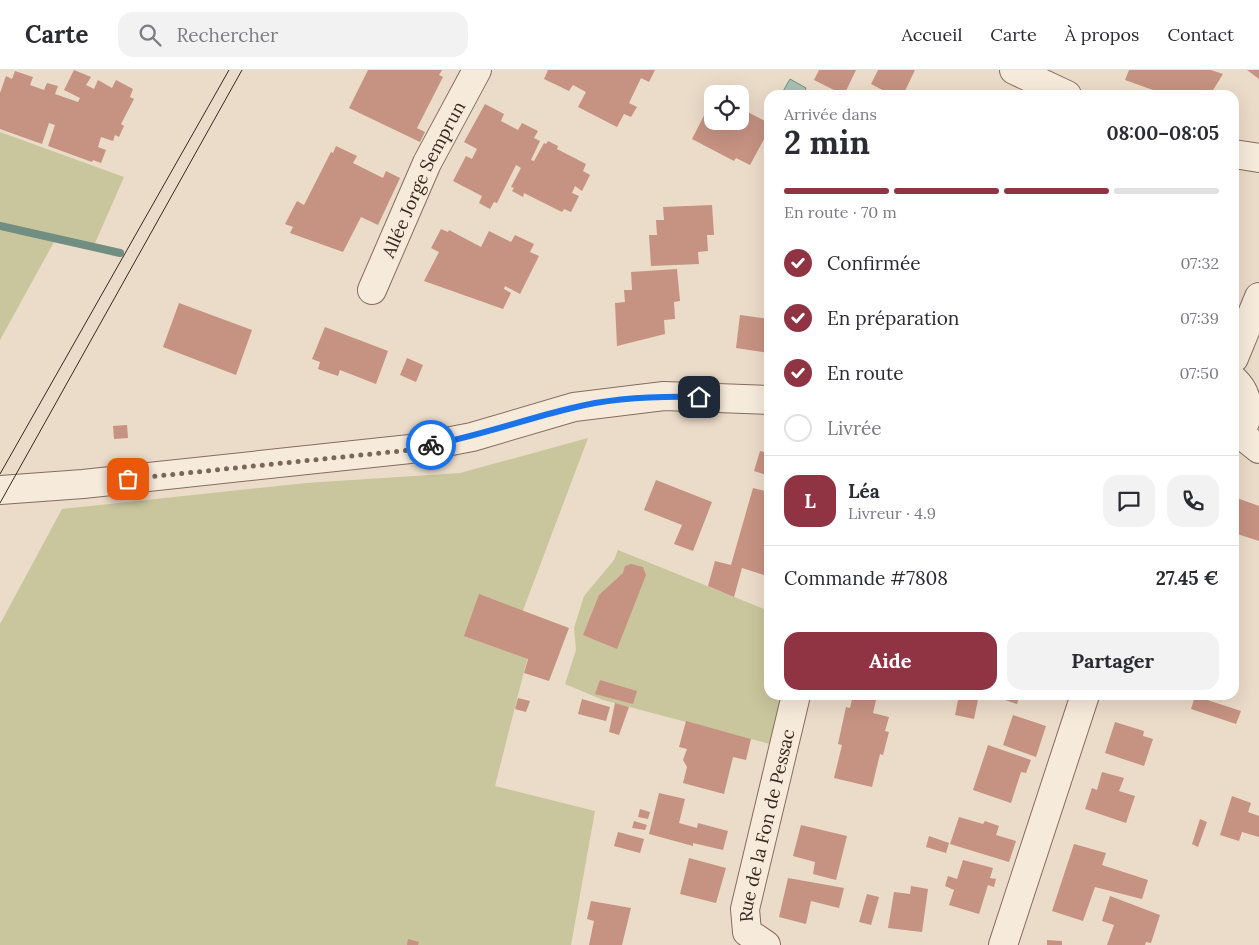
<!DOCTYPE html>
<html lang="fr">
<head>
<meta charset="utf-8">
<style>
	:root { --surface:#fff; --page:#f2f2f3; --text:#2b2b33; --muted:#7c7c81; --line:#e1e1e2; --accent:#903444 }
	body { margin:0; font-family:Lora,serif; background:var(--page); color:var(--text); height:100vh; display:flex; flex-direction:column; font-size:19px; white-space:nowrap }
	* { box-sizing:border-box; margin:0 }
	p { font-size:16px; color:var(--muted) }
	.icon { flex:none; width:28px; height:28px; fill:none; stroke:currentColor; stroke-width:2; stroke-linecap:round; stroke-linejoin:round }
	.map { position:relative; flex:1; overflow:hidden }
	.side { position:absolute; left:764px; top:20px; width:475px; height:610px; display:flex; flex-direction:column; background:var(--surface); border-radius:15px; box-shadow:0 5px 20px #0002 }
	.side>* { flex:none }
	.controls { position:absolute; left:704px; top:15px; display:grid; gap:10px }
	.controls a { display:grid; place-items:center; width:45px; height:45px; border-radius:10px; background:var(--surface); box-shadow:0 5px 20px #0002; font-size:25px }
	.pin { position:absolute; display:grid; place-items:center; width:42px; height:42px; color:#fff; margin:-21px; border-radius:10px; box-shadow:0 2px 8px #0006 }
	.courier { position:absolute; display:grid; place-items:center; width:50px; height:50px; margin:-25px; border:4px solid #1a73e8; border-radius:50%; background:#fff; color:#222; box-shadow:0 1px 6px #0007 }
	.head em { font-style:normal; font-weight:800 }
	.head div { display:flex; flex-direction:column-reverse }
	.head { display:flex; align-items:center; justify-content:space-between; height:85px; padding:0 20px }
	h1 { font-size:32px; font-weight:800; line-height:38px }
	.bar { display:grid; grid-template-columns:repeat(4,1fr); gap:8px 5px; align-content:center; height:60px; padding:0 20px }
	.bar i { height:6px; border-radius:4px; background:var(--line) }
	.bar .on { background:var(--accent) }
	.bar p { grid-column:span 4 }
	.line { display:flex; align-items:center; gap:12px; padding:0 20px; border-top:1px solid var(--line) }
	.line div { flex:1 }
	.round { display:grid; place-items:center; flex:none; width:52px; height:52px; border-radius:15px; background:var(--page) }
	ol { padding:0 20px; list-style:none }
	li { display:flex; align-items:center; gap:15px; height:55px }
	li p { margin-inline-start:auto }
	li .icon { padding:5px; border-radius:50%; background:var(--accent); color:#fff; stroke-width:4 }
	li:last-child { color:var(--muted) }
	li i { width:28px; height:28px; border:2px solid var(--line); border-radius:50% }
	.action { display:flex; gap:10px; margin-top:auto; padding:10px 20px }
	.action a { flex:1; height:58px; border-radius:15px; background:var(--accent); color:#fff; font-size:20px; font-weight:800; line-height:58px; text-align:center }
	.action a+a { background:var(--page); color:var(--text) }
	header { display:flex; align-items:center; gap:30px; box-sizing:border-box; height:70px; padding:0 25px; background:var(--surface); border-bottom:1px solid var(--line) }
	header strong { font-size:24px }
	nav { display:flex; gap:28px; margin-inline-start:auto; font-size:18px }
	.search { width:350px; height:45px; background:var(--page); display:flex; align-items:center; gap:12px; box-sizing:border-box; padding:0 18px; border-radius:15px; color:var(--muted); font-size:19px }
	.map>svg:first-child { display:block }
	.green { fill:#c9c69d }
	.water { fill:#a9c0b5; stroke:#708e81 }
	.lines { fill:none; stroke-linecap:round; stroke-linejoin:round }
	.stream { stroke:#708e81; stroke-width:8 }
	.building { fill:#c69282 }
	.minor-casing { stroke:#866d5f; stroke-width:30 }
	.minor { stroke:#f6eadb; stroke-width:28 }
	.tram { stroke:#382821; stroke-width:1 }
	.done { stroke:#77675c; stroke-width:5; stroke-dasharray:0 9 }
	.route { stroke:#1a73e8; stroke-width:6 }
	.labels { text-anchor:middle; dominant-baseline:central; stroke-width:4; stroke-linejoin:round; paint-order:stroke }
	.street-label { font-size:18px; fill:#382821; stroke:#f3e6d8 }
</style>
</head>
<body>
<header>
<strong>Carte</strong>
<div class="search"><svg class="icon" aria-label="search" viewBox="0 0 24 24"><circle cx="10" cy="10" r="6"/><path d="M15 15l6 6"/></svg>Rechercher</div>
<nav><a>Accueil</a><a>Carte</a><a>À propos</a><a>Contact</a></nav>
</header>
<div class="map">
<svg width="1259" height="875" viewBox="0 0 1259 875">
	<rect width="100%" height="100%" fill="#ebdbc9"/>
	<g class="green">
		<polygon points="0,62 124,107 92,180 54,172 0,270"/>
		<polygon points="588,368 516,559 533,566 495,716 595,741 571,875 0,875 0,554 62,439 306,413 460,403"/>
		<polygon points="618,480 769,541 769,625 782,625 770,674 603,630 565,614 576,580 574,558 584,526 614,490"/>
	</g>
	<polygon class="water" points="790,9 806,18 803,25 781,25"/>
	<g class="lines">
		<polyline class="stream" points="0,156 120,183"/>
	</g>
	<g class="building">
		<polygon points="74,0 91,7 86,15 94,19 98,10 112,18 116,10 133,19 130,27 134,29 121,54 124,56 119,67 115,65 113,71 101,67 98,77 106,80 101,93 93,90 92,92 48,76 55,55 49,53 42,74 0,59 0,23 6,6 12,9 15,1 33,7 30,15 44,20 47,13 58,16 55,24 78,32 80,28 64,20"/>
		<polygon points="368,0 442,0 439,5 443,7 417,58 425,62 420,72 349,38"/>
		<polygon points="548,0 655,0 649,12 641,8 629,33 637,37 631,47 624,44 617,57 578,37 586,22 573,15 569,21 544,9"/>
		<polygon points="819,0 856,0 844,25 814,10"/>
		<polygon points="878,0 915,0 903,25 892,25 871,14"/>
		<polygon points="1129,0 1211,0 1223,4 1210,25 1167,25 1125,10"/>
		<polygon points="1247,0 1259,0 1259,9"/>
		<polygon points="712,30 712,51 740,51 740,38 769,53 769,60 750,95 736,88 734,91 692,69"/>
		<polygon points="485,34 504,44 501,51 518,60 522,53 538,61 534,68 540,71 531,90 534,91 544,73 546,74 548,71 558,76 557,79 586,94 583,101 590,105 582,121 575,116 572,123 579,126 571,142 564,139 562,142 524,123 523,127 512,121 514,118 511,117 521,98 516,95 497,133 494,132 490,139 479,133 482,126 453,111 466,86 472,89 477,79 464,72"/>
		<polygon points="336,76 357,86 353,93 383,108 386,101 400,108 378,155 361,147 343,182 290,163 293,157 285,154 297,131 304,135 331,82 333,83"/>
		<polygon points="712,135 714,165 707,165 708,181 698,182 699,194 651,196 649,165 657,165 656,150 664,150 663,137"/>
		<polygon points="441,159 448,162 449,160 481,177 489,161 511,172 515,165 534,174 530,182 539,186 520,224 505,216 504,219 511,223 503,239 424,211 439,182 431,178"/>
		<polygon points="677,199 680,231 674,232 675,249 664,250 665,264 617,276 615,233 625,232 624,220 632,220 631,202"/>
		<polygon points="179,233 252,260 236,305 163,277"/>
		<polygon points="740,245 769,249 769,283 736,278"/>
		<polygon points="325,257 388,281 376,314 340,300 338,306 318,299 320,292 312,289"/>
		<polygon points="407,288 423,295 416,312 400,305"/>
		<polygon points="127,355 128,368 114,369 113,356"/>
		<polygon points="760,381 769,383 769,414 764,413 766,405 754,401"/>
		<polygon points="656,410 712,432 693,481 674,474 682,455 644,440"/>
		<polygon points="753,418 769,422 769,490 764,505 742,498 734,527 708,516 715,491 731,495"/>
		<polygon points="1234,427 1259,436 1259,471 1234,463"/>
		<polygon points="631,494 643,497 646,505 617,579 583,565 599,525 623,503 625,496"/>
		<polygon points="479,524 569,558 549,611 524,603 528,589 464,566"/>
		<polygon points="600,610 637,621 633,634 595,624"/>
		<polygon points="853,625 877,626 873,643 889,647 885,661 889,662 883,685 880,684 872,717 834,708 842,675 838,674 846,637 850,638"/>
		<polygon points="959,625 979,625 974,649 955,645"/>
		<polygon points="990,625 1020,625 1017,634"/>
		<polygon points="1195,626 1241,641 1236,654 1191,639"/>
		<polygon points="518,628 530,631 526,642 515,639"/>
		<polygon points="582,629 610,637 606,651 578,644"/>
		<polygon points="615,633 629,637 619,665 609,662"/>
		<polygon points="1013,645 1046,656 1036,687 1003,675"/>
		<polygon points="686,651 751,669 746,690 733,687 724,724 683,713 687,697 683,690 687,679 679,677"/>
		<polygon points="1115,652 1144,661 1143,666 1153,669 1144,696 1105,683"/>
		<polygon points="988,675 1031,690 1026,703 1021,702 1011,733 973,720"/>
		<polygon points="1102,702 1124,708 1119,721 1135,726 1126,753 1085,739 1092,718 1097,720"/>
		<polygon points="659,723 685,729 679,753 697,758 698,753 728,761 723,780 693,773 693,776 649,764"/>
		<polygon points="1232,726 1251,733 1248,742 1259,746 1259,767 1242,762 1239,771 1220,765"/>
		<polygon points="640,739 650,742 648,749 638,747"/>
		<polygon points="959,747 983,754 985,751 999,756 996,765 1016,771 1009,792 950,774"/>
		<polygon points="1200,749 1207,752 1198,777 1192,774"/>
		<polygon points="634,751 647,755 645,760 632,758"/>
		<polygon points="801,755 847,766 836,810 813,804 815,792 793,786"/>
		<polygon points="618,762 644,769 640,783 614,776"/>
		<polygon points="929,766 949,773 946,783 926,777"/>
		<polygon points="1074,774 1106,783 1102,795 1148,810 1142,829 1095,817 1083,851 1052,841"/>
		<polygon points="689,788 726,798 716,833 680,824"/>
		<polygon points="963,790 993,798 990,808 996,809 994,817 988,815 979,844 949,835 954,820 945,816 948,806 957,809"/>
		<polygon points="788,808 844,818 839,838 811,831 806,854 779,847"/>
		<polygon points="911,816 928,819 922,862 888,858 894,822 910,824"/>
		<polygon points="867,824 879,827 871,855 859,852"/>
		<polygon points="1110,826 1160,845 1151,873 1146,872 1145,875 1107,875 1114,855 1102,851"/>
		<polygon points="591,831 631,838 622,875 589,875 594,851 587,849"/>
		<polygon points="408,869 419,872 418,875 407,875"/>
		<polygon points="1047,870 1062,871 1062,875 1047,875"/>
	</g>
	<g class="lines">
		<defs>
			<g id="minor">
				<polyline points="1014,0 1067,25"/>
				<polyline points="1234,84 1259,88"/>
				<path id="s1" d="M372,220L427,93L477,0"/>
				<polyline points="1234,288 1259,227"/>
				<path d="M1234,310C1251,326 1252,352 1234,368"/>
				<polyline points="1239,363 1259,379"/>
				<polyline points="0,420 83,414 410,379 472,367 574,337 664,326 769,330"/>
				<path id="s2" d="M766,875L747,862L745,839L796,625"/>
				<polyline points="1003,875 1085,625"/>
			</g>
		</defs>
		<use href="#minor" class="minor-casing"/>
		<use href="#minor" class="minor"/>
		<g class="tram">
			<polyline points="0,404 229,0"/>
			<polyline points="0,433 242,0"/>
		</g>
	</g>
	<g class="lines">
		<polyline class="done" points="128,409 410,380 431,375"/>
		<path class="route" d="M431,375C479,366 525,349 572,338C611,328 659,326 699,327"/>
	</g>
	<g class="labels">
		<g class="street-label">
			<text stroke="none"><textPath href="#s1" startOffset="122">Allée Jorge Semprun</textPath></text>
			<text stroke="none"><textPath href="#s2" startOffset="132">Rue de la Fon de Pessac</textPath></text>
		</g>
	</g>
</svg>
<div class="controls">
<a><svg class="icon" aria-label="locate" viewBox="0 0 24 24"><circle cx="12" cy="12" r="6"/><path d="M12 2v4M12 18v4M2 12h4M18 12h4"/></svg></a>
</div>
<div class="pin" style="left:128px;top:409px;background:#ea580c"><svg class="icon" aria-label="bag" viewBox="0 0 24 24"><path d="M5 8h14l-1 12H6zM9 8a3 3 0 0 1 6 0"/></svg></div>
<div class="pin" style="left:699px;top:327px;background:#1f2937"><svg class="icon" aria-label="home" viewBox="0 0 24 24"><path d="M3 11l9-7 9 7M6 9v11h12V9"/></svg></div>
<div class="courier" style="left:431px;top:375px"><svg class="icon" aria-label="bike" viewBox="0 0 24 24"><circle cx="6" cy="16" r="4"/><circle cx="18" cy="16" r="4"/><path d="M6 16l4-8h5l3 8M10 8l3 8H6M13 5h3"/></svg></div>
<section class="side">
<div class="head"><div><h1>2 min</h1><p>Arrivée dans</p></div><em>08:00–08:05</em></div>
<div class="bar"><i class="on"></i><i class="on"></i><i class="on"></i><i></i><p>En route · 70 m</p></div>
<ol>
<li><svg class="icon" aria-label="check" viewBox="0 0 24 24"><path d="M5 12l5 5 9-10"/></svg>Confirmée<p>07:32</p></li>
<li><svg class="icon" aria-label="check" viewBox="0 0 24 24"><path d="M5 12l5 5 9-10"/></svg>En préparation<p>07:39</p></li>
<li><svg class="icon" aria-label="check" viewBox="0 0 24 24"><path d="M5 12l5 5 9-10"/></svg>En route<p>07:50</p></li>
<li><i></i>Livrée</li>
</ol>
<div class="line" style="height:90px"><b class="round" style="background:var(--accent);color:#fff">L</b><div><b>Léa</b><p>Livreur · 4.9</p></div><a class="round"><svg class="icon" aria-label="chat" viewBox="0 0 24 24"><path d="M4 5h16v11H9l-5 4z"/></svg></a><a class="round"><svg class="icon" aria-label="phone" viewBox="0 0 24 24"><path d="M5 4h4l2 5-3 2q2 4 5 5l2-3 5 2v4C11 20 4 13 5 4z"/></svg></a></div>
<div class="line" style="height:65px"><div>Commande #7808</div><b>27.45 €</b></div>
<div class="action"><a>Aide</a><a>Partager</a></div>
</section>
</div>
</body>
</html>
